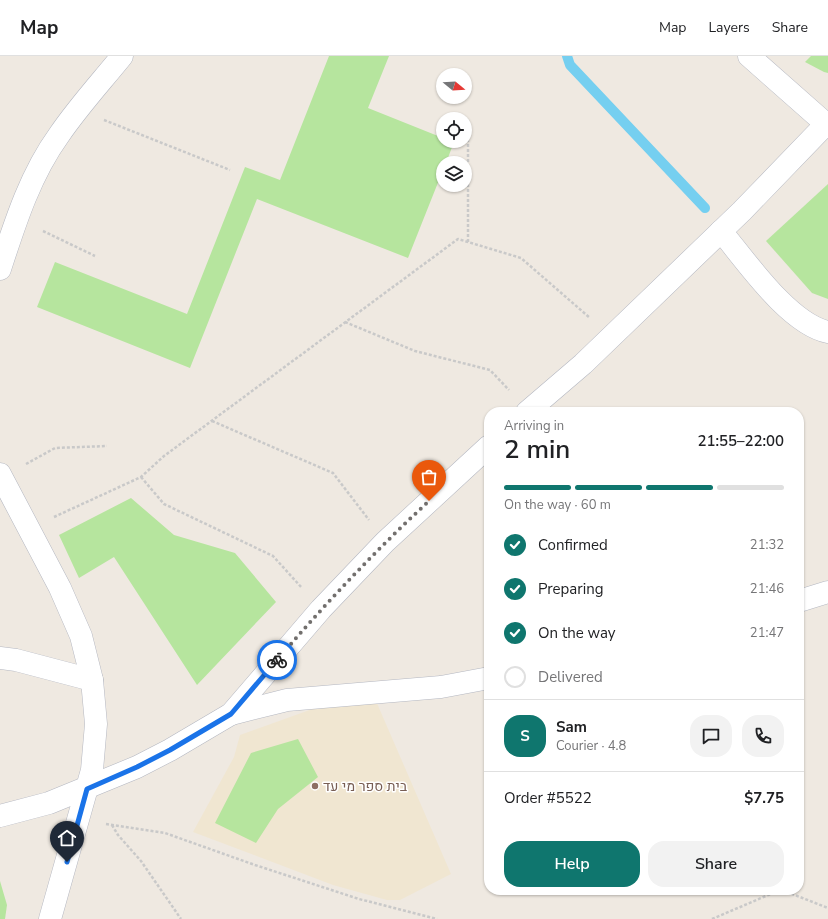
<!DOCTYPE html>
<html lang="en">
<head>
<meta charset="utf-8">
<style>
	:root { --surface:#fff; --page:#f2f2f2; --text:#202124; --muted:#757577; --line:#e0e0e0; --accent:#0f766e }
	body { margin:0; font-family:"Nunito Sans",Heebo,sans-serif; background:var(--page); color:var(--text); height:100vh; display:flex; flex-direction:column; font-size:15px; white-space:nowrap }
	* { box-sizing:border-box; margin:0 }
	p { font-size:13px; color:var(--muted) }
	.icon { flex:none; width:22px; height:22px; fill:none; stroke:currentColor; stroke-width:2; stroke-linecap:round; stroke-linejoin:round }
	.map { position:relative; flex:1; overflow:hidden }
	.side { position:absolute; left:484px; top:351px; width:320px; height:488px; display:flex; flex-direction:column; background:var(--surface); border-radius:16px; box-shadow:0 1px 3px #0004 }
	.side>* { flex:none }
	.needle { width:26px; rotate:108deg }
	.tools { position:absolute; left:436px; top:12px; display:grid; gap:8px }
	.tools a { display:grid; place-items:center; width:36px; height:36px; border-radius:50%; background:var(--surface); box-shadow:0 1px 3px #0004; font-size:20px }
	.pin { position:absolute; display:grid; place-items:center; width:34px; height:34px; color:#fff; margin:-41px -17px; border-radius:50% 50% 50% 0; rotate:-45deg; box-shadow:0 0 4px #0007 }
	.pin .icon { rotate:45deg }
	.courier { position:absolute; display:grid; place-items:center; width:40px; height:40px; margin:-20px; border:3px solid #1a73e8; border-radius:50%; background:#fff; color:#222; box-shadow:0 1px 5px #0007 }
	.head em { font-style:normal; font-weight:600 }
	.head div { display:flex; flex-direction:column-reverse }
	.head { display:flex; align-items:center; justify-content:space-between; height:68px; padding:0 20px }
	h1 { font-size:26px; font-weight:600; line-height:30px }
	.bar { display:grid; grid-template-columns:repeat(4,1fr); gap:6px 4px; align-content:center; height:48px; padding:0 20px }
	.bar i { height:5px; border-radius:3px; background:var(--line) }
	.bar .selected { background:var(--accent) }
	.bar p { grid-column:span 4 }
	.line { display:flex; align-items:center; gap:10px; padding:0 20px; border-top:1px solid var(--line) }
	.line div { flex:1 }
	.round { display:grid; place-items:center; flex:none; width:42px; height:42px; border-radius:16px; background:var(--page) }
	ol { padding:0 20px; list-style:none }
	li { display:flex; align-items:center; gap:12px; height:44px }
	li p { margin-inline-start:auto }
	li .icon { padding:4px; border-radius:50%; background:var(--accent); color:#fff; stroke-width:4 }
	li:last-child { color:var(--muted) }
	li i { width:22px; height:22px; border:2px solid var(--line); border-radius:50% }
	.cta { display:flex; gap:8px; margin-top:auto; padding:8px 20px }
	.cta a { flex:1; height:46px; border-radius:16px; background:var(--accent); color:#fff; font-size:16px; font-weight:600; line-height:46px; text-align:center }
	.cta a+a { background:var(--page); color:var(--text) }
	header { display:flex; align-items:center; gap:24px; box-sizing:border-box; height:56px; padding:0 20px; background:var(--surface); border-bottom:1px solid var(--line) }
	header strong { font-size:19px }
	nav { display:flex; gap:22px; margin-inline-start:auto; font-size:14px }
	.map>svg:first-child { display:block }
	.education { fill:#f0e6d1 }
	.green { fill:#b6e59e }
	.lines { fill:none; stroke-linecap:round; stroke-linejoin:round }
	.stream { stroke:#75cff0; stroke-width:10 }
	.street-casing { stroke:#b4b7c1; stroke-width:23 }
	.path { stroke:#c9c9c9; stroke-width:2.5; stroke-dasharray:3 2; stroke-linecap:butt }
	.street { stroke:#fff; stroke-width:22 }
	.done { stroke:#726f6d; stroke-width:4; stroke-dasharray:0 7.2 }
	.route { stroke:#1a73e8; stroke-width:5 }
	.education-dot { fill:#8d6e63; stroke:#fff; stroke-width:1.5 }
	.labels { text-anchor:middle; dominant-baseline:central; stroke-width:3; stroke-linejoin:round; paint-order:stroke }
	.education-label { font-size:14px; fill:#785e54; stroke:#fff; text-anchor:start }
</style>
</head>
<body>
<header>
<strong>Map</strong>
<nav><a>Map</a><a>Layers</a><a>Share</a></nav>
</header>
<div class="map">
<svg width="828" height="863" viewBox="0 0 828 863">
	<rect width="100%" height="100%" fill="#efe9e1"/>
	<polygon class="education" points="376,645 451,818 400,844 387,844 333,829 193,776 234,701 240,679 318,651"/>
	<g class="green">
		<polygon points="329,0 389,0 368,52 443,82 443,85 454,86 446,107 443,107 443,114 408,202 257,143 190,312 37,251 55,206 187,258 245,111 280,124"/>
		<polygon points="811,0 828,0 828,17 824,16 805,6"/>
		<polygon points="828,128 828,243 812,237 766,185"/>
		<polygon points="131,442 174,479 235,497 276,546 197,629 114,501 79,522 59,479"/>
		<polygon points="298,683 318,721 278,753 256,787 215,767 251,697"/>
		<polygon points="0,825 7,849 5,863 0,863"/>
	</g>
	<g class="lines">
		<polyline class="stream" points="567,0 570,9 705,152"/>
		<defs>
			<g id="street">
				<polyline points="749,0 826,68"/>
				<path d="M721,175C746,205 789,268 828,276"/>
				<path d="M0,213C15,167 30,119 59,79C78,51 101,26 122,0"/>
				<polyline points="527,356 583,308 742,155 828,66"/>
				<polyline points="0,418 60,532 81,580 92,624 96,668 92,714 50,863"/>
				<polyline points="799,545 828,536"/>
				<polyline points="0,602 16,604 92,624"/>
				<polyline points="231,658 287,644 441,631 489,622"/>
				<polyline points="0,760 49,747 137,711 170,694 231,658 321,553 385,486 489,390"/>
			</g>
		</defs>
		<use href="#street" class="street-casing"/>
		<g class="path">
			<polyline points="104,64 230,114"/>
			<polyline points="43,175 95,200"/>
			<polyline points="468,186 468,64"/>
			<polyline points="345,266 415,295 490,314 509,334"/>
			<polyline points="212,365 333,417 369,464"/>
			<polyline points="26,408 55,392 107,390"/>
			<polyline points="141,421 164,448 273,500 302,532"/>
			<polyline points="54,461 141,421 164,400 458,183 521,202 590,262"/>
			<polyline points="106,768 165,777 255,809 359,843 437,863"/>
			<polyline points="112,769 118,779 141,805 181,863"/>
			<polyline points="782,834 828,852"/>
			<polyline points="712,863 780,834"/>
		</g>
		<use href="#street" class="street"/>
	</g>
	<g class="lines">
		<path class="done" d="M277,604C325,548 375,495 429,445"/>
		<polyline class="route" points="67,806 87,733 137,711 170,694 231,658 277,604"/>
	</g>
	<circle class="education-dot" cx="315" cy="730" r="4"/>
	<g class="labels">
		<g class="education-label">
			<text x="323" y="730">בית ספר מי עד</text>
		</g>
	</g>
</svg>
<div class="tools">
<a><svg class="needle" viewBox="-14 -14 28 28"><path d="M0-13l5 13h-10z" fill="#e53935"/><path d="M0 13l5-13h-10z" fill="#757577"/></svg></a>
<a><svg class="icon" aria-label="locate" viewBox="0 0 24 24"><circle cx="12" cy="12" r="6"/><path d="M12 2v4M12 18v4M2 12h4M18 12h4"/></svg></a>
<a><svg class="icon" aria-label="layers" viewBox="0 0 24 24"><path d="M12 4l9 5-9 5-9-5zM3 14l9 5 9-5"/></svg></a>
</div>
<div class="pin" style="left:429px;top:445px;background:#ea580c"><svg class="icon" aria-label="bag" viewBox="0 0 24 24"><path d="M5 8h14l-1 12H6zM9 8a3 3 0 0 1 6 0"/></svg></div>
<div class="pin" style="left:67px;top:806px;background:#1f2937"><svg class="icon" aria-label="home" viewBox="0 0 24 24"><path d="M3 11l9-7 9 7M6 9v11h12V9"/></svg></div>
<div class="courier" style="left:277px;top:604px"><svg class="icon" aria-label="bike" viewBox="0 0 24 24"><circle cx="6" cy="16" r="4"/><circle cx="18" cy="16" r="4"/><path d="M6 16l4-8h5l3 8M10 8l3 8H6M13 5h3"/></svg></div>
<section class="side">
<div class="head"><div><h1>2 min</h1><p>Arriving in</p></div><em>21:55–22:00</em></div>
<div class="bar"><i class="selected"></i><i class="selected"></i><i class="selected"></i><i></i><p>On the way · 60 m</p></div>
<ol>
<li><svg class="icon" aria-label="check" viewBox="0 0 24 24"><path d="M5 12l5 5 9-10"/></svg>Confirmed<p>21:32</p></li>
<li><svg class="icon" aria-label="check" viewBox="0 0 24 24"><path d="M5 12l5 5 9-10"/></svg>Preparing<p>21:46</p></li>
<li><svg class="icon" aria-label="check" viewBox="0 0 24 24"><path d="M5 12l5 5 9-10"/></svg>On the way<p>21:47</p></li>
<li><i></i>Delivered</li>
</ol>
<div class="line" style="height:72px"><b class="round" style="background:var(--accent);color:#fff">S</b><div><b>Sam</b><p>Courier · 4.8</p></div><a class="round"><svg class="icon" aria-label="chat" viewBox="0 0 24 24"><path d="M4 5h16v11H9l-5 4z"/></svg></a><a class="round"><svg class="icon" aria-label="phone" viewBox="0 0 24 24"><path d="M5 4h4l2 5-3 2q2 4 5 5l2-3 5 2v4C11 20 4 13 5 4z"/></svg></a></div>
<div class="line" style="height:52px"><div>Order #5522</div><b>$7.75</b></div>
<div class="cta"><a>Help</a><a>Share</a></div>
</section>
</div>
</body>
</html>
